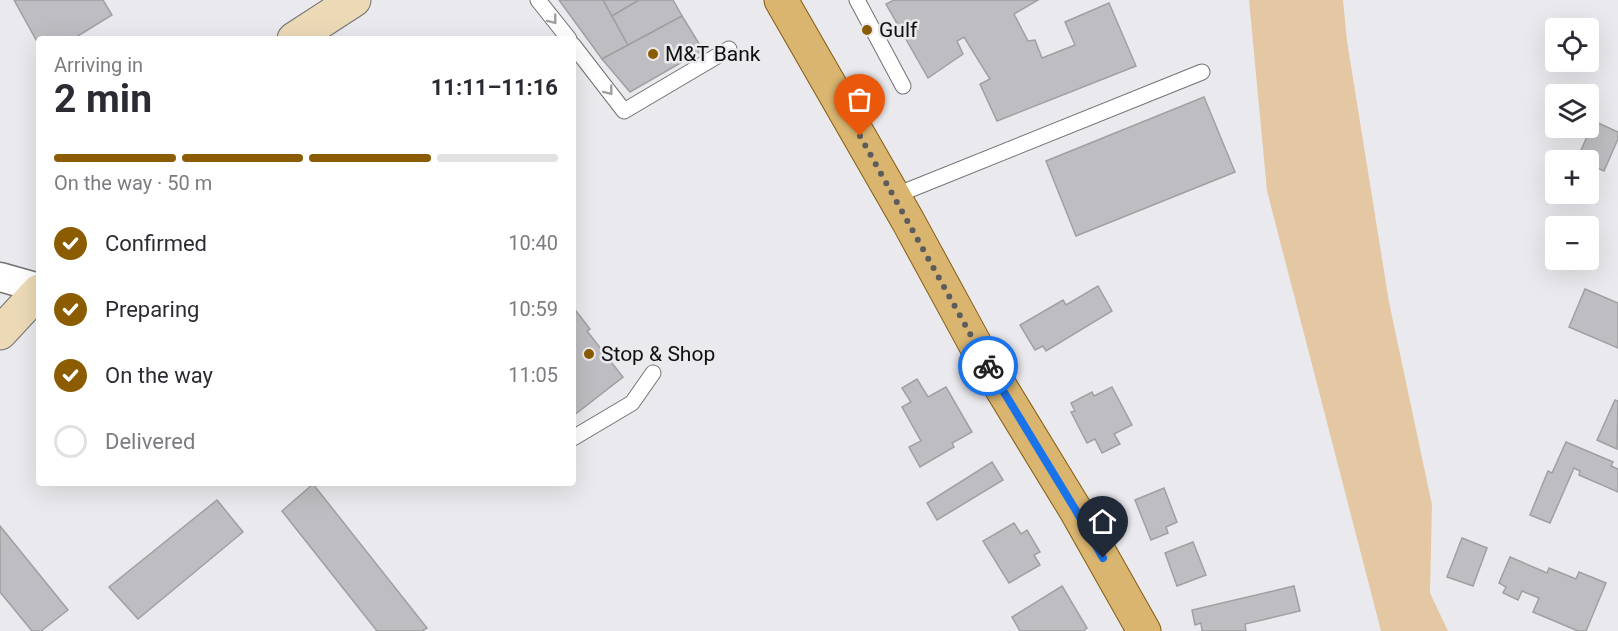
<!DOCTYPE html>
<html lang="en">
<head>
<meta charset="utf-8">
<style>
	:root { --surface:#fff; --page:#f2f2f3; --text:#2b2b33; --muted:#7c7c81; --line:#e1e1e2; --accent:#8b5c01 }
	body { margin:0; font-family:Roboto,sans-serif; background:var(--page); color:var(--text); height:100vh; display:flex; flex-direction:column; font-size:22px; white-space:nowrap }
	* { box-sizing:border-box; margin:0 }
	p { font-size:20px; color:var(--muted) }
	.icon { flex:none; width:33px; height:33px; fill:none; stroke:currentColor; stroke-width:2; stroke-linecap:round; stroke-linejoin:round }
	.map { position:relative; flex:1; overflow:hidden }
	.sheet { position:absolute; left:36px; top:36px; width:540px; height:450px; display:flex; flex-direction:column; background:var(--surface); border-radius:6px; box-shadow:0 6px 24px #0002 }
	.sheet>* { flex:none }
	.tools { position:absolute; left:1545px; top:18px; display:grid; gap:12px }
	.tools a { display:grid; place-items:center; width:54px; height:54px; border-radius:6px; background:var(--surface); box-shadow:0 6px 24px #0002; font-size:30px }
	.pin { position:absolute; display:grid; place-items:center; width:51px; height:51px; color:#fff; margin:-62px -26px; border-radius:50% 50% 50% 0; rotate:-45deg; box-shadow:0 0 6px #0007 }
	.pin .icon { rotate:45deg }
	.courier { position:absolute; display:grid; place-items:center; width:60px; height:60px; margin:-30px; border:4px solid #1a73e8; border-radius:50%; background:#fff; color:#222; box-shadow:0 2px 8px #0007 }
	.head em { font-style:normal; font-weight:700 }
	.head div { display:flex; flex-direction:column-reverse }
	.head { display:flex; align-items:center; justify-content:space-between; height:102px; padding:0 18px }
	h1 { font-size:39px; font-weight:700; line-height:45px }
	.bar { display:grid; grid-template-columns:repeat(4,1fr); gap:9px 6px; align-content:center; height:72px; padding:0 18px }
	.bar i { height:8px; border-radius:4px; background:var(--line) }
	.bar .current { background:var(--accent) }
	.bar p { grid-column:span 4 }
	ol { padding:0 18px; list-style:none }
	li { display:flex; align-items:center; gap:18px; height:66px }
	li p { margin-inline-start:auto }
	li .icon { padding:6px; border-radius:50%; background:var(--accent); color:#fff; stroke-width:4 }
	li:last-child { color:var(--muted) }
	li i { width:33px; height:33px; border:3px solid var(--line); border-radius:50% }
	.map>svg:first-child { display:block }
	.green { fill:#e4c8a4 }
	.building { fill:#bebdc1; stroke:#a0a0a3; stroke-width:1.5 }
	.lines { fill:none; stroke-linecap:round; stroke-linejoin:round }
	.lane-casing { stroke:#717174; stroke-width:17 }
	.street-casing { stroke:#717174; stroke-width:31 }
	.secondary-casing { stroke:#717174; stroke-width:35 }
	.primary-casing { stroke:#835b10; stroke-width:35 }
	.lane { stroke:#fff; stroke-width:15 }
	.street { stroke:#fff; stroke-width:28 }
	.secondary { stroke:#ecdab7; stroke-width:33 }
	.primary { stroke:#dab570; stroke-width:33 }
	.oneway { stroke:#9f9fa0 }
	.done { stroke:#5c5c5e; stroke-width:6; stroke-dasharray:0 10.8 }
	.route { stroke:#1a73e8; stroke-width:8 }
	.poi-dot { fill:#8b5c01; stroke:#eaeaee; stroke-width:2 }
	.labels { text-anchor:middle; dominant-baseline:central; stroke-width:5; stroke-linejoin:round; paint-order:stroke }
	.poi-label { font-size:21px; fill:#101011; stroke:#eaeaee; text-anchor:start }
</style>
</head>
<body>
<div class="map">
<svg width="1618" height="631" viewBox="0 0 1618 631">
	<rect width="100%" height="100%" fill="#eaeaee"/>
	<polygon class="green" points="1249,0 1343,0 1347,41 1389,302 1432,505 1430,593 1448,631 1381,631 1267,191"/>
	<g class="building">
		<polygon points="14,0 103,0 112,15 73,39 39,39 39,45"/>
		<polygon points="559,0 603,0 628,45 602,59"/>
		<polygon points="603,0 639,0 612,16"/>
		<polygon points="639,0 673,0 682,16 628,45 612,16"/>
		<polygon points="894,0 1038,0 1014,14 1028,41 1035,40 1042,58 1075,45 1065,22 1109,3 1136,66 997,121 980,84 990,79 964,37 957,41 963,54 928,78 886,4"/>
		<polygon points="682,16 703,50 630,92 602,59"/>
		<polygon points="1204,97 1235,172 1076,236 1046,161"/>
		<polygon points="1594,121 1618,132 1618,139 1604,171 1588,164 1588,160 1577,159"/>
		<polygon points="1098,286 1112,311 1046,351 1043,346 1035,350 1020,325 1063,300 1066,305"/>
		<polygon points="1585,289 1618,303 1618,348 1569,327"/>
		<polygon points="573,307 590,329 587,331 623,377 573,416"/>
		<polygon points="917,379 928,397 946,387 972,432 952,443 954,447 920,467 909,447 921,441 902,407 911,402 902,388"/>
		<polygon points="1112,387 1132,425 1114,434 1120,444 1102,453 1095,439 1087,443 1071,412 1075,411 1071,403 1092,392 1094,396"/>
		<polygon points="1615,400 1618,401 1617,449 1597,440"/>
		<polygon points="1566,442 1613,462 1611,466 1618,469 1618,492 1579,475 1580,471 1574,468 1550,523 1530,515 1548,471 1552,473"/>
		<polygon points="992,462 1003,480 937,520 927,503"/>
		<polygon points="313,484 427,628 422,631 377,631 282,511"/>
		<polygon points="1164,488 1177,522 1166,527 1168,533 1151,540 1135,500"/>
		<polygon points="217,500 243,532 138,619 109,587"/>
		<polygon points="1014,523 1021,534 1027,530 1040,552 1034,555 1040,565 1009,583 983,541"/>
		<polygon points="0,526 68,610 41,631 32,631 0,592"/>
		<polygon points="1462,538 1487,548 1473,586 1447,577"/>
		<polygon points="1193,542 1206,575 1177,586 1165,553"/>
		<polygon points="1510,557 1547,573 1549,568 1576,579 1579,572 1606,583 1586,631 1578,631 1533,612 1539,598 1522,591 1518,600 1503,593 1506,587 1499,583"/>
		<polygon points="1062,586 1087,628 1083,631 1020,631 1012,617"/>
		<polygon points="1294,586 1300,611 1245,624 1246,631 1202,631 1201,623 1195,625 1192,610"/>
	</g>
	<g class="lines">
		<defs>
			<g id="lane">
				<polyline points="538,0 569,39"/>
				<polyline points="857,0 903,86"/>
				<polyline points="573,45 624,111 729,49"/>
				<polyline points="894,196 1202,72"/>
				<polyline points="573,438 632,403 653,373"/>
			</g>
			<polyline id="street" points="0,277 39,288"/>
			<g id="secondary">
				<polyline points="294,39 354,0"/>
				<polyline points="0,333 39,291"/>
			</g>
			<polyline id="primary" points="781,0 908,221 981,355 1075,509 1144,631"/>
		</defs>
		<use href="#lane" class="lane-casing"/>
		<use href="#street" class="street-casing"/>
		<use href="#secondary" class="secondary-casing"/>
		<use href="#primary" class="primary-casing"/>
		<use href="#lane" class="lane"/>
		<use href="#street" class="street"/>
		<use href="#secondary" class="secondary"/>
		<use href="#primary" class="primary"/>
	</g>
	<defs><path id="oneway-chevron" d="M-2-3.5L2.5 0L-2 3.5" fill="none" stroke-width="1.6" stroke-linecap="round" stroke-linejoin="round" transform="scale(1.5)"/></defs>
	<g class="oneway">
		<use href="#oneway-chevron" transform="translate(553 20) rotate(52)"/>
		<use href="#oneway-chevron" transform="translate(609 91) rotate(52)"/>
	</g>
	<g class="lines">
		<polyline class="done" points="860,136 988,366"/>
		<polyline class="route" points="988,366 1075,509 1103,558"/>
	</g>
	<g class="poi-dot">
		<circle cx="867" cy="30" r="6"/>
		<circle cx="653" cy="54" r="6"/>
		<circle cx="589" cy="354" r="6"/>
	</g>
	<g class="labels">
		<g class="poi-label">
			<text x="879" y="30">Gulf</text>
			<text x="665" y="54">M&amp;T Bank</text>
			<text x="601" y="354">Stop &amp; Shop</text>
		</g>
	</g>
</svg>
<div class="tools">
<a><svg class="icon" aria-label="locate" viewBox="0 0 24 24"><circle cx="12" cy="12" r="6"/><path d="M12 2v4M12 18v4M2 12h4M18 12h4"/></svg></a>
<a><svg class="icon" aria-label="layers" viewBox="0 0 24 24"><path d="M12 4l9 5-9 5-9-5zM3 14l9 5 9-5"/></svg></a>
<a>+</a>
<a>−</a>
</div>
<div class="pin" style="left:860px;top:136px;background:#ea580c"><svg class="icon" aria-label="bag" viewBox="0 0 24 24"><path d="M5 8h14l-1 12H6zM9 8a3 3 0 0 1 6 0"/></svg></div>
<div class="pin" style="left:1103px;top:558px;background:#1f2937"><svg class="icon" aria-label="home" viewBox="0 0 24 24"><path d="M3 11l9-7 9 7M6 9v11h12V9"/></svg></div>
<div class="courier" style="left:988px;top:366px"><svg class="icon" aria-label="bike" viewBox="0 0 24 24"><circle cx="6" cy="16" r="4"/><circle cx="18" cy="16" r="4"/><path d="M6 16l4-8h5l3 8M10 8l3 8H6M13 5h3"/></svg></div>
<section class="sheet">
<div class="head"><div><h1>2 min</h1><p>Arriving in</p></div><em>11:11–11:16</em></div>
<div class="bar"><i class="current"></i><i class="current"></i><i class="current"></i><i></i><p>On the way · 50 m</p></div>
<ol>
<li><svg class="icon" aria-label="check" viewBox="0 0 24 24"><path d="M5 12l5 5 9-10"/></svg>Confirmed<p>10:40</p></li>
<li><svg class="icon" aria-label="check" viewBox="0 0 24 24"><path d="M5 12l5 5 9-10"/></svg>Preparing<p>10:59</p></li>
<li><svg class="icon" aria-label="check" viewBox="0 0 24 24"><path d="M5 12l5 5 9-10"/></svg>On the way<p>11:05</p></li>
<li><i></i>Delivered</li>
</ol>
</section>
</div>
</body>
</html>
